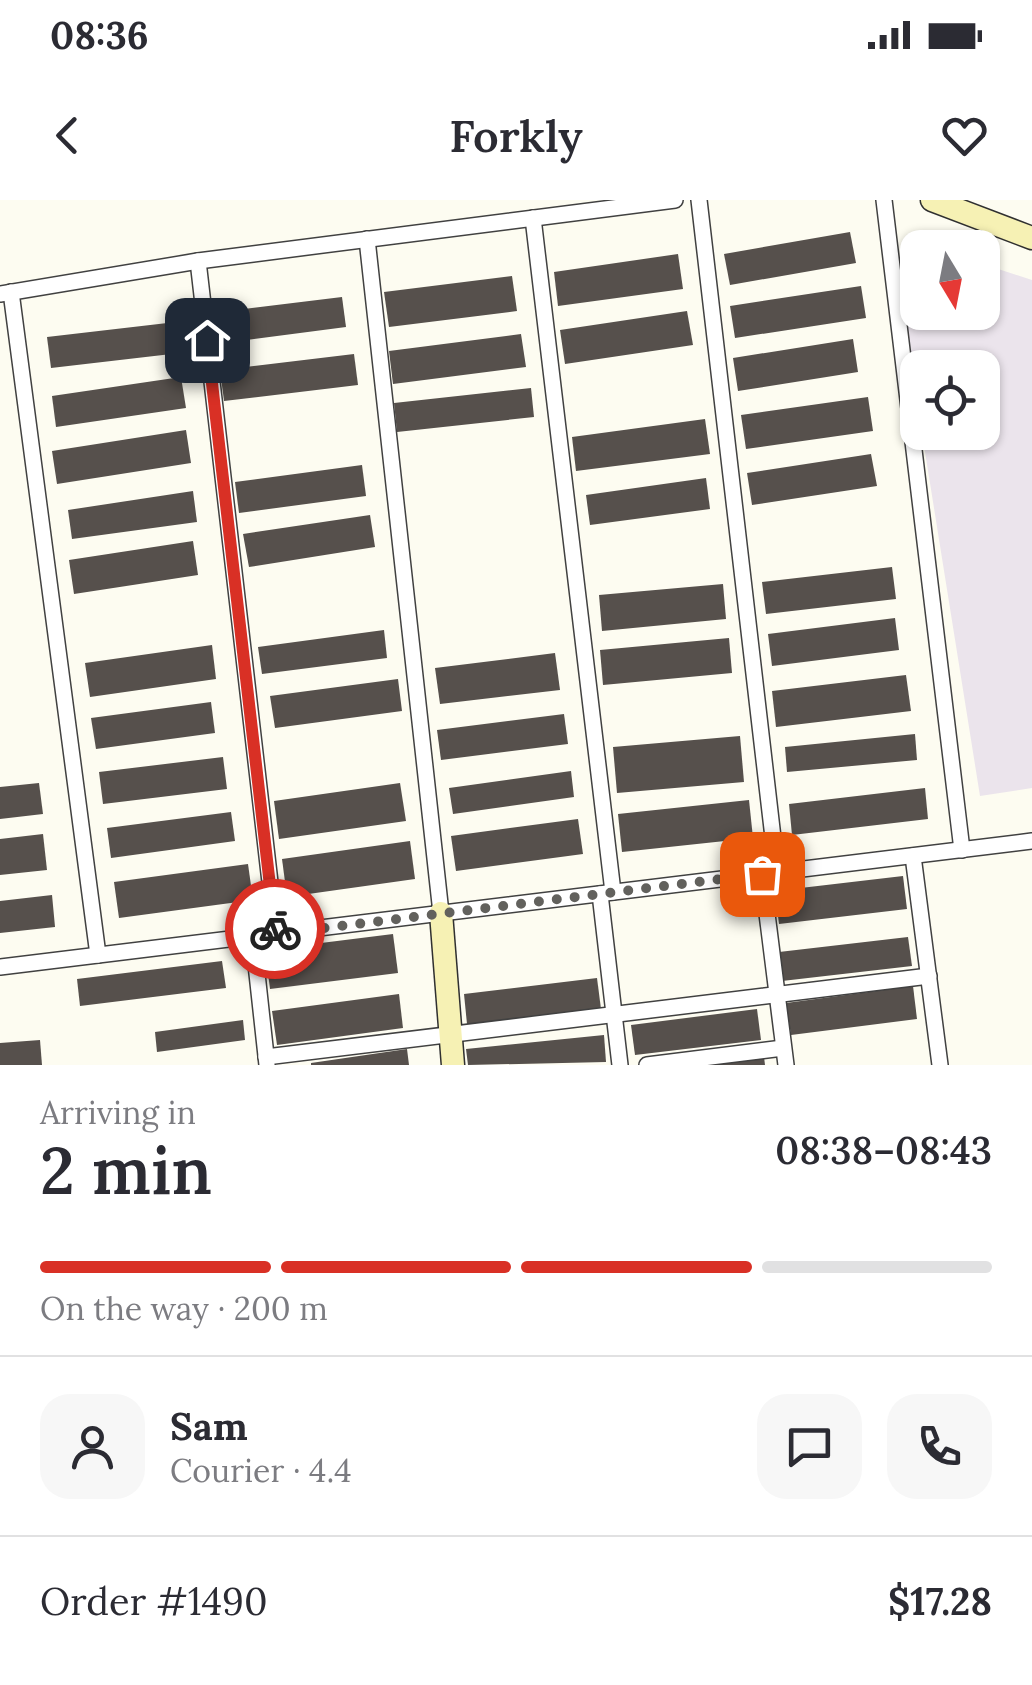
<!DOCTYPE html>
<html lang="en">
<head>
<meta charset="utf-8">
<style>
	:root { --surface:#fff; --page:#f7f7f7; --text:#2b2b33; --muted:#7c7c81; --line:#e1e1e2; --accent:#d93025 }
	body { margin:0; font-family:Lora,serif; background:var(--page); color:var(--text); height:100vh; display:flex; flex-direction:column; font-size:38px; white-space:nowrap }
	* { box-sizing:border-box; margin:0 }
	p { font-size:32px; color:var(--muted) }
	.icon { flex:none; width:55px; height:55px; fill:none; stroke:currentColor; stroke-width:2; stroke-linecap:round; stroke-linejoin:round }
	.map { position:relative; height:865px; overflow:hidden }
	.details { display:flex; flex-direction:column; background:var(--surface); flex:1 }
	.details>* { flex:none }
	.needle { width:65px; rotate:170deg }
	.tools { position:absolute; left:900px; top:30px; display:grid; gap:20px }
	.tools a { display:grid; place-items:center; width:100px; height:100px; border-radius:20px; background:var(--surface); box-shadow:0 2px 8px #0004; font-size:50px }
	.pin { position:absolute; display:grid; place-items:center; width:85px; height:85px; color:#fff; margin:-42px; border-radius:20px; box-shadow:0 5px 15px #0006 }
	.courier { position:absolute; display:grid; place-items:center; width:100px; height:100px; margin:-50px; border:8px solid #d93025; border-radius:50%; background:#fff; color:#222; box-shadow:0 2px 12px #0007 }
	.head em { font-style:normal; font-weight:600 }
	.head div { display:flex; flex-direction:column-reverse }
	.head { display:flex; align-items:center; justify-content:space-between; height:170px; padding:0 40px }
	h1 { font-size:65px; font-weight:600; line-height:75px }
	.bar { display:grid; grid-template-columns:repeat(4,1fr); gap:15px 10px; align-content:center; height:120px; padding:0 40px }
	.bar i { height:12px; border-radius:8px; background:var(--line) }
	.bar .current { background:var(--accent) }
	.bar p { grid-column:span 4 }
	.line { display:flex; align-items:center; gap:25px; padding:0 40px; border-top:2px solid var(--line) }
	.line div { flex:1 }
	.round { display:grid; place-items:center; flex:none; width:105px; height:105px; border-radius:30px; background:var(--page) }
	.status { display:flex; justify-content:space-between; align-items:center; height:70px; padding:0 50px; background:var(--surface); direction:ltr }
	.status svg { height:28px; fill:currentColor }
	header { display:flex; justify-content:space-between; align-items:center; height:130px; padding:0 40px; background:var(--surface); font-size:45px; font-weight:600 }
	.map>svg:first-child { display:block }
	.industrial { fill:#ebe4ec }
	.building { fill:#56504c }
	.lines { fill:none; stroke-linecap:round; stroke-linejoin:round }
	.street-casing { stroke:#414141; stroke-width:18 }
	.secondary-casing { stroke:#303030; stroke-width:25 }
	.street { stroke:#fff; stroke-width:15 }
	.secondary { stroke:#f6f1b4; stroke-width:22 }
	.done { stroke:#62615d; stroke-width:10; stroke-dasharray:0 18 }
	.route { stroke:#d93025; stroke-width:12 }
</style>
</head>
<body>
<div class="status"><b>08:36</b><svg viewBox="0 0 49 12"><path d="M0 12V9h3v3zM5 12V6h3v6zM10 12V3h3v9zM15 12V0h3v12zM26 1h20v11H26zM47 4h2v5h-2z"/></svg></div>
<header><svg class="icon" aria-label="back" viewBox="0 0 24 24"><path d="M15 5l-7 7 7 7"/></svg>Forkly<svg class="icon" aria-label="heart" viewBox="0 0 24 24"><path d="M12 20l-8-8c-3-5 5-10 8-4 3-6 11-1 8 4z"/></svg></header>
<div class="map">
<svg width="1032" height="865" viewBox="0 0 1032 865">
	<rect width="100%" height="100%" fill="#fdfcf1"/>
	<polygon class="industrial" points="983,64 1032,80 1032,588 980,596 922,233 982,232 982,168 918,168 917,206 906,132 917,102 918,112 982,112"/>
	<g class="building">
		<polygon points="850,32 856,63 730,85 724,54"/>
		<polygon points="678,54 683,89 558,106 554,72"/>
		<polygon points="512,76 517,111 389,127 384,92"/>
		<polygon points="861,86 866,118 735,138 730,106"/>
		<polygon points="342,97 346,127 216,144 212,113"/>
		<polygon points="687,111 693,145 565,164 560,130"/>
		<polygon points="176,122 180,153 51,168 47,137"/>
		<polygon points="521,134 526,167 393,184 389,151"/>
		<polygon points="853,139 858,172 738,191 733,158"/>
		<polygon points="354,154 358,185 224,201 220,170"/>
		<polygon points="181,177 186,208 56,227 52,196"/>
		<polygon points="531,188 534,217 397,232 394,203"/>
		<polygon points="868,197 873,231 746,249 741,215"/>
		<polygon points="705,219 710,254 576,271 572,237"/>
		<polygon points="186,230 191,263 57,284 52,251"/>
		<polygon points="871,254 877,286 752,305 747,273"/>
		<polygon points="362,265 366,296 239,313 235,282"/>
		<polygon points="706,278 710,309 590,325 586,295"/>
		<polygon points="193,291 197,322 72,339 68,310"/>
		<polygon points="370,315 375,347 249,367 243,334"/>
		<polygon points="193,341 198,375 74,394 69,360"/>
		<polygon points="892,367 896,399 766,414 762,382"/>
		<polygon points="723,384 726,419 602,431 599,395"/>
		<polygon points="895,418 899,450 772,466 768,434"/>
		<polygon points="384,430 387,458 262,474 258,447"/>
		<polygon points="729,438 732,473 603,485 600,450"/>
		<polygon points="212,445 216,479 90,497 85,463"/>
		<polygon points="555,453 560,490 440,504 435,468"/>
		<polygon points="906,475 911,511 776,527 772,491"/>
		<polygon points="398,479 402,511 275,528 270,496"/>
		<polygon points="211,502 215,533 96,549 91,518"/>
		<polygon points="564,514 568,544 441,560 437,530"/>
		<polygon points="915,534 917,560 787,572 785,547"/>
		<polygon points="740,536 744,582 617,593 613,547"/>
		<polygon points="223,557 227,589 103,604 99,572"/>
		<polygon points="571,571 574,597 453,614 449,588"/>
		<polygon points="39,583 43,614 0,619 0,587"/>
		<polygon points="400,583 406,621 279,639 274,601"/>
		<polygon points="925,588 928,619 792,635 789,604"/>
		<polygon points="749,600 753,638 622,652 618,614"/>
		<polygon points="231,612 235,641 111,658 107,628"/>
		<polygon points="578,619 583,654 456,671 451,636"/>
		<polygon points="43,634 47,670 0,675 0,639"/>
		<polygon points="410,641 415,679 287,697 282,659"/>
		<polygon points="248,664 253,700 119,718 114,682"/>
		<polygon points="903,676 907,709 779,724 775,691"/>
		<polygon points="52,695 55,727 0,733 0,701"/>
		<polygon points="393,734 398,773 270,789 265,750"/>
		<polygon points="908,737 912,766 782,781 779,752"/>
		<polygon points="222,761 226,788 80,806 77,779"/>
		<polygon points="597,778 601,809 467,824 464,794"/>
		<polygon points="913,786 917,819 791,835 786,803"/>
		<polygon points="399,794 403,828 277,845 272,811"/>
		<polygon points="757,809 761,840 635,855 631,825"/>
		<polygon points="243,820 245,840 157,852 155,832"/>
		<polygon points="604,835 606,862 468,865 466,849"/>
		<polygon points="40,840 42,865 0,865 0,843"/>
		<polygon points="407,849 409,865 311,865 311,863"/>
		<polygon points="764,857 765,865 717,865 717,862"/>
	</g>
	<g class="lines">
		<defs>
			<g id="street">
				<polyline points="699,0 777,672"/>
				<polyline points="884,0 962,650"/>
				<polyline points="533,18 613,692"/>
				<polyline points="367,39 441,713"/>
				<polyline points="198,61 276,734"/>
				<polyline points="11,92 98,755"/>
				<polyline points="0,94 198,61 675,0"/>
				<polyline points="913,656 940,865"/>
				<polyline points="762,674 786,865"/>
				<polyline points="600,694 620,865"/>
				<polyline points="253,737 267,865"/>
				<polyline points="0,767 1032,641"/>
				<polyline points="266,857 929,776"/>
				<polyline points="647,865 783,848"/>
			</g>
			<g id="secondary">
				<polyline points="932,0 1032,38"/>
				<polyline points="441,713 453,865"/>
			</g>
		</defs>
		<use href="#street" class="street-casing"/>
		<use href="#secondary" class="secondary-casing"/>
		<use href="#street" class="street"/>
		<use href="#secondary" class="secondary"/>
	</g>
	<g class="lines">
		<polyline class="done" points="275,729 276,734 762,674"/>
		<polyline class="route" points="207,140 275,729"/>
	</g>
</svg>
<div class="tools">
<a><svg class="needle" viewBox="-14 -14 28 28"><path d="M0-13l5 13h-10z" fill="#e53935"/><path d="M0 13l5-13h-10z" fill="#7c7c81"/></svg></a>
<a><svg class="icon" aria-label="locate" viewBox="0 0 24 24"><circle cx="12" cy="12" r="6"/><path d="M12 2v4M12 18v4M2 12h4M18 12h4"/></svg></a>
</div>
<div class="pin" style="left:762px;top:674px;background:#ea580c"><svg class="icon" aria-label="bag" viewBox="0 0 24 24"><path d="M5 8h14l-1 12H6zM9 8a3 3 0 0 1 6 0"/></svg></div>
<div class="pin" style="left:207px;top:140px;background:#1f2937"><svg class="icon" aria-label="home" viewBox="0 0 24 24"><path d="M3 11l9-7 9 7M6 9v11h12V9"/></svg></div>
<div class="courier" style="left:275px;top:729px"><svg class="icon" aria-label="bike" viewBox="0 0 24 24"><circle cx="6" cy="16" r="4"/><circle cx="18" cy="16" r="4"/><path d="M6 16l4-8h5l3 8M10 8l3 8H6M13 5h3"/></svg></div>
</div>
<section class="details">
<div class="head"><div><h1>2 min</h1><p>Arriving in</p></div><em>08:38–08:43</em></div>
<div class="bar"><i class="current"></i><i class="current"></i><i class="current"></i><i></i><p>On the way · 200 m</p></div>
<div class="line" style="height:180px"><a class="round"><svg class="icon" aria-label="person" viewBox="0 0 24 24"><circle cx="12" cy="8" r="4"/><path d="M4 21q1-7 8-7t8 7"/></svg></a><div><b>Sam</b><p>Courier · 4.4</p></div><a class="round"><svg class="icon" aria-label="chat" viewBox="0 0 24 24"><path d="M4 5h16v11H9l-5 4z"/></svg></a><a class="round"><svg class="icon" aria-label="phone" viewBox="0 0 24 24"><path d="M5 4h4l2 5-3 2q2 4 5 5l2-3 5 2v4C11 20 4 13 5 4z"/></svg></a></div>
<div class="line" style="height:130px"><div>Order #1490</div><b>$17.28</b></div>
</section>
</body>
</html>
